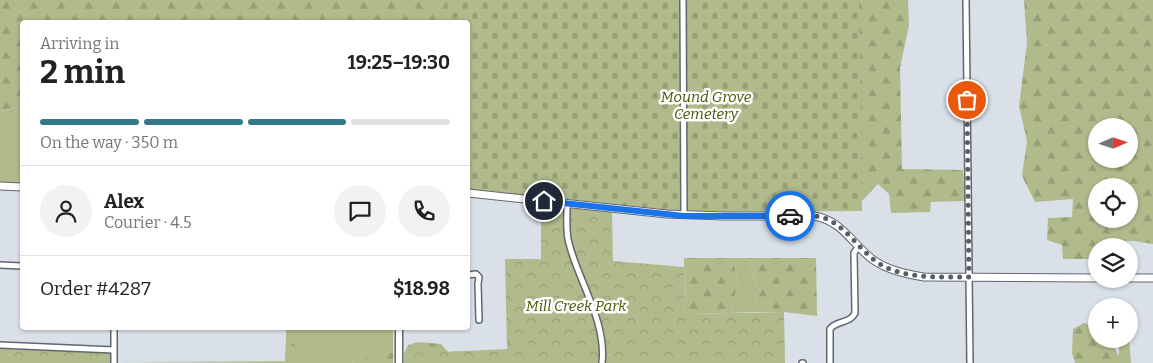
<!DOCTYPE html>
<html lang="en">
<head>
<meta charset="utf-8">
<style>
	:root { --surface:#fff; --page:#f2f2f2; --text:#222; --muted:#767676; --line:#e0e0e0; --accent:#347787 }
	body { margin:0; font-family:Bitter,serif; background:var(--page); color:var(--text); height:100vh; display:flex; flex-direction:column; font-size:19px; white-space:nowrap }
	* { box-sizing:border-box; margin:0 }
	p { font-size:16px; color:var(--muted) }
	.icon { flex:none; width:28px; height:28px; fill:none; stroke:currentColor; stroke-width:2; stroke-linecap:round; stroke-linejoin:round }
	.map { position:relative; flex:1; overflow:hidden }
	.details { position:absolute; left:20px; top:20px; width:450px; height:310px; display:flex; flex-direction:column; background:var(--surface); border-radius:5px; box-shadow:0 1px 4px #0004 }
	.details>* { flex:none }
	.needle { width:32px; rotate:87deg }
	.buttons { position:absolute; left:1088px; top:118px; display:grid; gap:10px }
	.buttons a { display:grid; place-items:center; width:50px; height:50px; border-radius:50%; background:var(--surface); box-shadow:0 1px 4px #0004; font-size:25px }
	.pin { position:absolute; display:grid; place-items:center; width:42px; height:42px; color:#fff; margin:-21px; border:2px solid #fff; border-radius:50%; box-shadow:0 1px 5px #0007 }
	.courier { position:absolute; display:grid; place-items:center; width:50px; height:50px; margin:-25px; border:4px solid #1a73e8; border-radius:50%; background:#fff; color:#222; box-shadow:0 1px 6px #0007 }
	.head em { font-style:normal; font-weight:700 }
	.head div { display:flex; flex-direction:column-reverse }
	.head { display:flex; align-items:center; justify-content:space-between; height:85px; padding:0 20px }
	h1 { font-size:32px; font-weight:700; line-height:38px }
	.bar { display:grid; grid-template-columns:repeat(4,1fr); gap:8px 5px; align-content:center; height:60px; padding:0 20px }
	.bar i { height:6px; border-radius:4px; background:var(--line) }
	.bar .active { background:var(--accent) }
	.bar p { grid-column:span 4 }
	.line { display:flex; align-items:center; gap:12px; padding:0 20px; border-top:1px solid var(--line) }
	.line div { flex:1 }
	.round { display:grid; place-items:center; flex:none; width:52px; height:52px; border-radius:26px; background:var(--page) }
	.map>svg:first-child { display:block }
	.green { fill:#b0ba8b }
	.forest { fill:url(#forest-firs); fill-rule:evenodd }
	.cemetery { fill:url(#cemetery-stones) }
	.park { fill:url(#park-crowns) }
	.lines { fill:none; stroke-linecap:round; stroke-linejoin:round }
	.minor-casing { stroke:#61676e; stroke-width:8 }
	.tertiary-casing { stroke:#61676e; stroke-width:9 }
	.secondary-casing { stroke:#61676e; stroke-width:9 }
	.minor { stroke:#fff; stroke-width:5 }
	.tertiary { stroke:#fff; stroke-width:6 }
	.secondary { stroke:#fff; stroke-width:7 }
	.done { stroke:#5a5e63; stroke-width:5; stroke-dasharray:0 9 }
	.route { stroke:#1a73e8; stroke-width:6 }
	.labels { text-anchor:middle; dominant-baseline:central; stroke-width:5; stroke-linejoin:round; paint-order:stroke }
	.park-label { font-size:15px; font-style:italic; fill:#4a5400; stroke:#fff }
</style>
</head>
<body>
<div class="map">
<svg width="1153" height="363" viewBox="0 0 1153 363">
	<defs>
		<pattern id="forest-firs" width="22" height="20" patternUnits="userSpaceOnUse" patternTransform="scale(1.25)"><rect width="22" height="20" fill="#b0ba8b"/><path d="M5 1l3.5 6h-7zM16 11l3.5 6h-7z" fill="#979f77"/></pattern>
		<pattern id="cemetery-stones" width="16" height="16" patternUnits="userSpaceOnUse" patternTransform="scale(1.25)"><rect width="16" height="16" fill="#b0ba8b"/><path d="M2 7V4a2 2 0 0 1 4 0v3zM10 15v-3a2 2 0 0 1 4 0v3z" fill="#979f77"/></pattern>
		<pattern id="park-crowns" width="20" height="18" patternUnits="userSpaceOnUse" patternTransform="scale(1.25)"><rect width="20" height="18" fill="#b0ba8b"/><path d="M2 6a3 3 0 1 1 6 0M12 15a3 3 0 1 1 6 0" fill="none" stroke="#979f77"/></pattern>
	</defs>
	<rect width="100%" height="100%" fill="#d9e0e8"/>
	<g class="green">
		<polygon points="22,107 22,183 0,182 0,111"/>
		<polygon points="733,258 748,258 756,285 761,291 750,312 731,313 738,282"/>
		<polygon points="286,328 393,328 393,352 356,360 352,363 297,363 297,347 286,338"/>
		<polygon points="1129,338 1131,363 1119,363 1119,339"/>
	</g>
	<g class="forest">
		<polygon points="0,0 512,0 468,22 22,22 22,107 0,111"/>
		<polygon points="840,0 908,0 909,25 900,68 902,169 963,170 965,201 931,202 930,212 891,213 889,194 878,184 862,201"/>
		<path d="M1024,0H1153V244L1134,241H1115L1114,246H1096V259H1063L1062,245L1047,240L1048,218L1072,217L1073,199L1035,202L1022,176L1027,141L1019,106L1027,43ZM1096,126H1129V159H1096ZM1096,186H1129V219H1096Z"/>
		<polygon points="684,258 733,258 738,282 731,313 685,314"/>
		<polygon points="748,258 816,258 817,316 784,312 750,312 761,291 756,285"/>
		<polygon points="1084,323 1096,327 1096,339 1109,339 1119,356 1119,363 1075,363 1072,353 1073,329"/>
		<polygon points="286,338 297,347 297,363 117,362 285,361"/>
		<polygon points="418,342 441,344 448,352 462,351 488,363 404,363 404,354 408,345"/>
		<polygon points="393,352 393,363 352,363 356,360"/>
	</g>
	<polygon class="cemetery" points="447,0 859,0 862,211 691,212 468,189 468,22 448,22"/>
	<g class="park">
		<polygon points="541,205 612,212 613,261 684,267 685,314 784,312 785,363 404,363 404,354 507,349 505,259 541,259"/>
		<polygon points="0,349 109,353 111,355 112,363 0,363"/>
	</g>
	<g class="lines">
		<defs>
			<g id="minor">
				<polyline points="683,0 684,215"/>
				<polyline points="966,0 970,363"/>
				<path d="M567,204C567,216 566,228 568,239C576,278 607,320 602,363"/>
				<polyline points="0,265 22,266"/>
				<polyline points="468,275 476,274 479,277 478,284 479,320"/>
				<polyline points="0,345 114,350"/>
				<polyline points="114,363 114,328"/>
				<polyline points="802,363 803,363"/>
				<path d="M830,363V329C836,320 850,324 855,313L854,253L858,247"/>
			</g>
			<polyline id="tertiary" points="399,363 399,328"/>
			<g id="secondary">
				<polyline points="0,186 22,187"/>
				<path d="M468,193L667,214L723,216H814C843,221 851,243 872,259C887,270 906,274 924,277L1096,278"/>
				<polyline points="1129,278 1153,278"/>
			</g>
		</defs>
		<use href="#minor" class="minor-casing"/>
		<use href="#tertiary" class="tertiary-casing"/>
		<use href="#secondary" class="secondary-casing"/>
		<use href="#minor" class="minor"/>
		<use href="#tertiary" class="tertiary"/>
		<use href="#secondary" class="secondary"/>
	</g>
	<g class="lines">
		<path class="done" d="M790,216C801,216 811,215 821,217C847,224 861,255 885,267C911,279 941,277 969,277L967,100"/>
		<polyline class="route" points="544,201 684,216 790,216"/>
	</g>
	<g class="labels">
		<g class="park-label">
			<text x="706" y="97">Mound Grove<tspan x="706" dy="17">Cemetery</tspan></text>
			<text x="576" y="306">Mill Creek Park</text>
		</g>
	</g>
</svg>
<div class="buttons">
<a><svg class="needle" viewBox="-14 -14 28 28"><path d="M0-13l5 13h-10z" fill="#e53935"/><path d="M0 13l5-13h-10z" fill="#767676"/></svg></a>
<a><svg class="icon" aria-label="locate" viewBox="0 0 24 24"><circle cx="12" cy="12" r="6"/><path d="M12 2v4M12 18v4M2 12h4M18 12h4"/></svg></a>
<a><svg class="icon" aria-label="layers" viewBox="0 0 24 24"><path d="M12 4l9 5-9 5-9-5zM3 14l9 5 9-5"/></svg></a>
<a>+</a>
</div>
<div class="pin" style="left:967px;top:100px;background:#ea580c"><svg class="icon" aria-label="bag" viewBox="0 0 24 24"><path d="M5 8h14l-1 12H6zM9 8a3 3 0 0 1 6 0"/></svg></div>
<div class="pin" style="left:544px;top:201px;background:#1f2937"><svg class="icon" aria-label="home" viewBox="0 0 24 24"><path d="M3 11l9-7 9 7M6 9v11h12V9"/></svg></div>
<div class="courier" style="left:790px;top:216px"><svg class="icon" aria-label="car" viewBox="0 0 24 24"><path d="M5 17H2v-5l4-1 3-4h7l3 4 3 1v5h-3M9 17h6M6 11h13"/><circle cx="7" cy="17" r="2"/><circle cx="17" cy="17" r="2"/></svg></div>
<section class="details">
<div class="head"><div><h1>2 min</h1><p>Arriving in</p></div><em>19:25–19:30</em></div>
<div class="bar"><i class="active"></i><i class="active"></i><i class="active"></i><i></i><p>On the way · 350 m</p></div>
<div class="line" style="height:90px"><a class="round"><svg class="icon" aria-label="person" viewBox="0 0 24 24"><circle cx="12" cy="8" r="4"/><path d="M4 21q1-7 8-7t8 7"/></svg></a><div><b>Alex</b><p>Courier · 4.5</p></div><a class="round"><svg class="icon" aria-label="chat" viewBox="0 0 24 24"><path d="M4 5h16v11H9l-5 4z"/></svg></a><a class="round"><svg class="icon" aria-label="phone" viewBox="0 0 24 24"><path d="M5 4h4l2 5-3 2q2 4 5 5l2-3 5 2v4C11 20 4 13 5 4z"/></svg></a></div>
<div class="line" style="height:65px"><div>Order #4287</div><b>$18.98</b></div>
</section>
</div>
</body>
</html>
